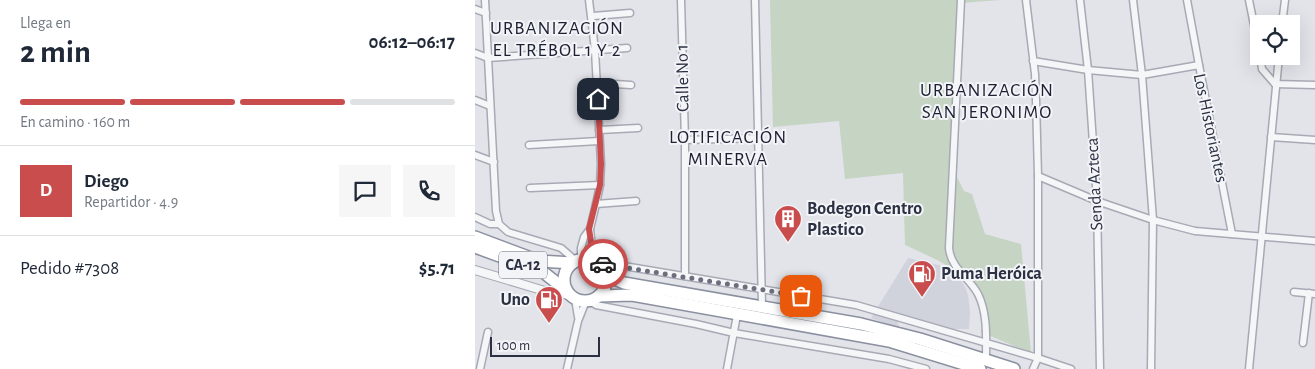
<!DOCTYPE html>
<html lang="es">
<head>
<meta charset="utf-8">
<style>
	:root { --surface:#fff; --page:#f6f6f7; --text:#1f2937; --muted:#747a83; --line:#e0e1e3; --accent:#ca4d4e }
	body { margin:0; font-family:"Alegreya Sans",sans-serif; background:var(--page); color:var(--text); height:100vh; display:flex; flex-direction:column; font-size:19px; white-space:nowrap }
	* { box-sizing:border-box; margin:0 }
	p { font-size:16px; color:var(--muted) }
	.icon { flex:none; width:28px; height:28px; fill:none; stroke:currentColor; stroke-width:2; stroke-linecap:round; stroke-linejoin:round }
	.map { position:relative; flex:1; overflow:hidden }
	.drawer { display:flex; flex-direction:column; background:var(--surface); width:475px }
	.drawer>* { flex:none }
	.buttons { position:absolute; left:775px; top:15px; display:grid; gap:10px }
	.buttons a { display:grid; place-items:center; width:50px; height:50px; border-radius:0px; background:var(--surface); box-shadow:0 5px 20px #0002; font-size:25px }
	.scale { position:absolute; left:15px; bottom:12px; width:110px; box-sizing:border-box; padding-left:5px; border:2px solid #2b3042; border-top:0; font-size:14px; line-height:18px; white-space:nowrap; color:#2b3042; -webkit-text-stroke:4px #f2f4f7; paint-order:stroke }
	.pin { position:absolute; display:grid; place-items:center; width:42px; height:42px; color:#fff; margin:-21px; border-radius:10px; box-shadow:0 2px 8px #0006 }
	.courier { position:absolute; display:grid; place-items:center; width:50px; height:50px; margin:-25px; border:4px solid #ca4d4e; border-radius:50%; background:#fff; color:#222; box-shadow:0 1px 6px #0007 }
	.overview em { font-style:normal; font-weight:700 }
	.overview div { display:flex; flex-direction:column-reverse }
	.overview { display:flex; align-items:center; justify-content:space-between; height:85px; padding:0 20px }
	h1 { font-size:32px; font-weight:700; line-height:38px }
	.bar { display:grid; grid-template-columns:repeat(4,1fr); gap:8px 5px; align-content:center; height:60px; padding:0 20px }
	.bar i { height:6px; border-radius:4px; background:var(--line) }
	.bar .on { background:var(--accent) }
	.bar p { grid-column:span 4 }
	.line { display:flex; align-items:center; gap:12px; padding:0 20px; border-top:1px solid var(--line) }
	.line div { flex:1 }
	.round { display:grid; place-items:center; flex:none; width:52px; height:52px; border-radius:0px; background:var(--page) }
	main { display:flex; flex:1; min-height:0 }
	.map>svg:first-child { display:block }
	.built { fill:#d0d3dc }
	.green { fill:#c6d4c4 }
	.lines { fill:none; stroke-linecap:round; stroke-linejoin:round }
	.minor-casing { stroke:#a7aab4; stroke-width:9 }
	.tertiary-casing { stroke:#a7aab4; stroke-width:10 }
	.trunk-casing { stroke:#8a90a0; stroke-width:14 }
	.minor { stroke:#f5f6f8; stroke-width:6 }
	.tertiary { stroke:#f5f6f8; stroke-width:8 }
	.trunk { stroke:#fff; stroke-width:11 }
	.done { stroke:#6b6f7d; stroke-width:5; stroke-dasharray:0 9 }
	.route { stroke:#ca4d4e; stroke-width:6 }
	.labels { text-anchor:middle; dominant-baseline:central; stroke-width:4; stroke-linejoin:round; paint-order:stroke }
	.shield { fill:#f2f4f7; stroke:#676b78; stroke-width:1 }
	.shield-label { font-size:16px; font-weight:bold; fill:#2b3042 }
	.street-label { font-size:18px; fill:#2b3042; stroke:#f2f4f7 }
	.poi-label { font-size:18px; font-weight:bold; fill:#2b3042; stroke:#f2f4f7; text-anchor:start }
	.neighbourhood-label { font-size:19px; letter-spacing:1px; fill:#1d2133; stroke:#f2f4f7 }
</style>
</head>
<body>
<main>
<section class="drawer">
<div class="overview"><div><h1>2 min</h1><p>Llega en</p></div><em>06:12–06:17</em></div>
<div class="bar"><i class="on"></i><i class="on"></i><i class="on"></i><i></i><p>En camino · 160 m</p></div>
<div class="line" style="height:90px"><b class="round" style="background:var(--accent);color:#fff">D</b><div><b>Diego</b><p>Repartidor · 4.9</p></div><a class="round"><svg class="icon" aria-label="chat" viewBox="0 0 24 24"><path d="M4 5h16v11H9l-5 4z"/></svg></a><a class="round"><svg class="icon" aria-label="phone" viewBox="0 0 24 24"><path d="M5 4h4l2 5-3 2q2 4 5 5l2-3 5 2v4C11 20 4 13 5 4z"/></svg></a></div>
<div class="line" style="height:65px"><div>Pedido #7308</div><b>$5.71</b></div>
</section>
<div class="map">
<svg width="840" height="369" viewBox="0 0 840 369">
	<rect width="100%" height="100%" fill="#e2e4ea"/>
	<polygon class="built" points="433,258 468,266 482,275 490,287 493,295 495,312 494,329 467,329 425,319 423,322 424,328 396,318"/>
	<path class="green" d="M295,0H526L486,3L478,169L489,191L497,194L510,234L546,244L556,353L506,332C509,324 507,318 505,310C496,271 462,260 430,245L428,173L370,179L364,121L298,127Z"/>
	<g class="lines">
		<defs>
			<g id="minor">
				<polyline points="10,0 21,211 24,224 33,232 86,248 101,261"/>
				<polyline points="206,0 210,140 210,276"/>
				<polyline points="280,0 287,306"/>
				<path d="M486,0L474,248C476,269 494,277 503,294C513,314 511,339 511,360"/>
				<polyline points="551,0 560,74 561,100 563,176 563,358 558,369"/>
				<polyline points="605,0 613,70 622,201 625,369"/>
				<polyline points="658,0 667,75 678,220 676,369"/>
				<polyline points="712,0 724,65"/>
				<polyline points="774,0 784,50"/>
				<polyline points="0,9 11,13"/>
				<polyline points="118,16 155,13"/>
				<polyline points="807,24 810,0"/>
				<polyline points="0,53 13,58 152,48"/>
				<polyline points="785,56 787,69 800,84 840,85"/>
				<polyline points="558,61 613,70 667,75 724,65 757,234"/>
				<polyline points="122,83 156,85"/>
				<polyline points="0,100 15,106"/>
				<polyline points="124,130 163,128"/>
				<polyline points="796,137 840,140"/>
				<polyline points="210,140 284,138"/>
				<polyline points="54,145 124,141"/>
				<polyline points="0,155 19,162"/>
				<polyline points="563,176 622,201 678,220 720,231 840,241"/>
				<polyline points="55,188 125,185"/>
				<polyline points="121,204 161,201"/>
				<polyline points="0,217 15,224 24,224"/>
				<polyline points="115,230 119,261"/>
				<polyline points="106,259 106,248 109,237 115,229 121,204 125,185 126,164 120,50 114,0"/>
				<polyline points="123,264 131,263 381,305 563,358 596,369"/>
				<polyline points="819,292 840,294"/>
				<polyline points="100,299 103,317"/>
				<polyline points="114,301 121,305 221,324 259,333 414,359 451,369"/>
				<polyline points="828,343 834,293"/>
				<polyline points="5,369 13,332"/>
				<polyline points="92,369 103,321 111,301"/>
				<polyline points="252,369 262,315"/>
				<polyline points="774,369 804,56"/>
			</g>
			<polyline id="tertiary" points="0,270 73,292 95,295"/>
			<g id="trunk">
				<polyline points="0,237 64,261 98,263"/>
				<polyline points="0,247 68,272 92,291"/>
				<circle cx="110" cy="280" r="21"/>
				<polyline points="128,271 135,277 149,283 386,324 445,339 539,369"/>
				<polyline points="124,296 157,295 414,341 505,369"/>
			</g>
		</defs>
		<use href="#minor" class="minor-casing"/>
		<use href="#tertiary" class="tertiary-casing"/>
		<use href="#trunk" class="trunk-casing"/>
		<use href="#minor" class="minor"/>
		<use href="#tertiary" class="tertiary"/>
		<use href="#trunk" class="trunk"/>
	</g>
	<g class="lines">
		<polyline class="done" points="128,264 326,296"/>
		<polyline class="route" points="123,99 126,164 125,185 114,229 119,261 123,264 128,264"/>
	</g>
	<defs>
		<symbol id="building-pin" viewBox="-11 -11 22 30"><path d="M0 17L-7.5 6A9.5 9.5 0 1 1 7.5 6Z" fill="#ca4d4e" stroke="#f2f4f7"/><path d="M-4-6H4V6H1V3H-1V6H-4ZM-2.5-4.3h1.7v1.8h-1.7ZM.8-4.3h1.7v1.8H.8ZM-2.5-1h1.7V.8h-1.7ZM.8-1h1.7V.8H.8Z" fill="#fff"/></symbol>
		<symbol id="fuel-pin" viewBox="-11 -11 22 30"><path d="M0 17L-7.5 6A9.5 9.5 0 1 1 7.5 6Z" fill="#ca4d4e" stroke="#f2f4f7"/><path d="M-5.5-6h7V0h2V4h1.3V-2.5L3-4.5l.8-.8L6-3V5H2.5V1h-1V6h-7ZM-4.2-4.7v3.2H.2V-4.7Z" fill="#fff"/></symbol>
	</defs>
	<g fill-rule="evenodd">
		<use href="#building-pin" x="297" y="203" width="32" height="43"/>
		<use href="#fuel-pin" x="431" y="258" width="32" height="43"/>
		<use href="#fuel-pin" x="58" y="284" width="32" height="43"/>
	</g>
	<g class="labels">
		<rect class="shield" x="24" y="251.5" width="48" height="27" rx="4"/>
		<g class="shield-label">
			<text x="48" y="265">CA-12</text>
		</g>
		<g class="street-label">
			<text transform="translate(208 78) rotate(-91)">Calle No 1</text>
			<text transform="translate(735 128) rotate(78)">Los Historiantes</text>
			<text transform="translate(620 184) rotate(-93)">Senda Azteca</text>
		</g>
		<g class="poi-label">
			<text x="332" y="209">Bodegon Centro<tspan x="332" dy="21">Plastico</tspan></text>
			<text x="466" y="274">Puma Heróica</text>
			<text x="55" y="300" text-anchor="end">Uno</text>
		</g>
		<g class="neighbourhood-label">
			<text x="82" y="28">URBANIZACIÓN<tspan x="82" dy="22">EL TRÉBOL 1 Y 2</tspan></text>
			<text x="512" y="90">URBANIZACIÓN<tspan x="512" dy="22">SAN JERONIMO</tspan></text>
			<text x="253" y="137">LOTIFICACIÓN<tspan x="253" dy="22">MINERVA</tspan></text>
		</g>
	</g>
</svg>
<div class="buttons">
<a><svg class="icon" aria-label="locate" viewBox="0 0 24 24"><circle cx="12" cy="12" r="6"/><path d="M12 2v4M12 18v4M2 12h4M18 12h4"/></svg></a>
</div>
<div class="scale">100 m</div>
<div class="pin" style="left:326px;top:296px;background:#ea580c"><svg class="icon" aria-label="bag" viewBox="0 0 24 24"><path d="M5 8h14l-1 12H6zM9 8a3 3 0 0 1 6 0"/></svg></div>
<div class="pin" style="left:123px;top:99px;background:#1f2937"><svg class="icon" aria-label="home" viewBox="0 0 24 24"><path d="M3 11l9-7 9 7M6 9v11h12V9"/></svg></div>
<div class="courier" style="left:128px;top:264px"><svg class="icon" aria-label="car" viewBox="0 0 24 24"><path d="M5 17H2v-5l4-1 3-4h7l3 4 3 1v5h-3M9 17h6M6 11h13"/><circle cx="7" cy="17" r="2"/><circle cx="17" cy="17" r="2"/></svg></div>
</div>
</main>
</body>
</html>
